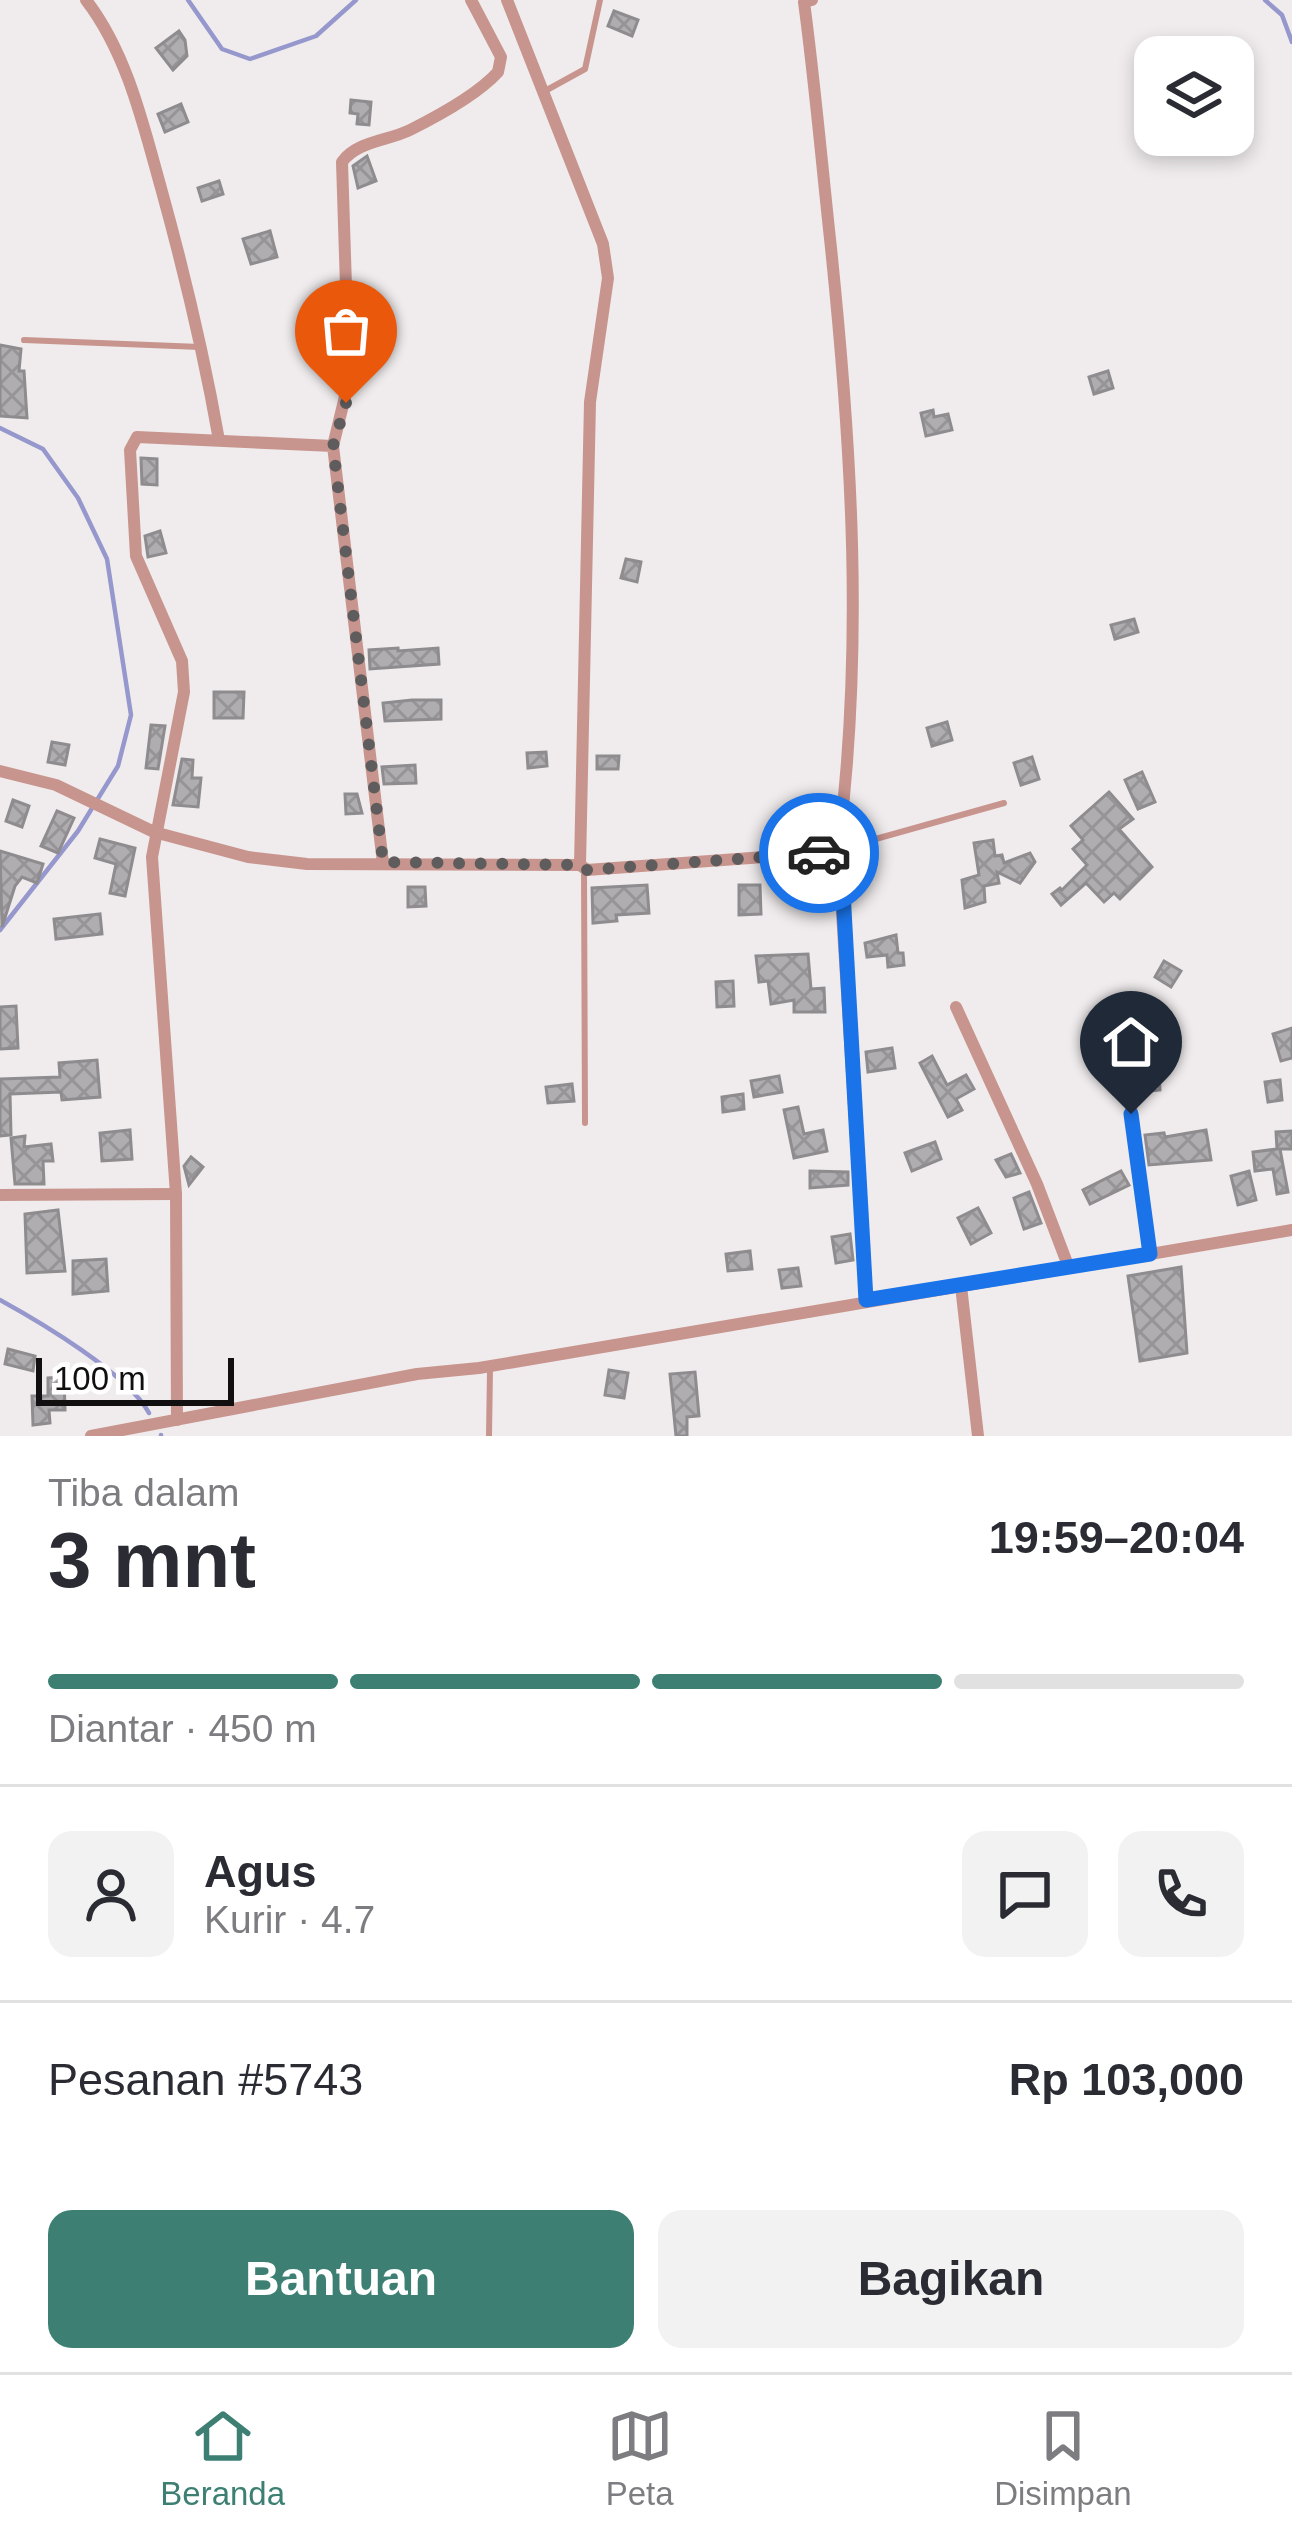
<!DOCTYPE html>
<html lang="id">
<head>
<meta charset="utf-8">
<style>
	:root { --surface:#fff; --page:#f2f2f3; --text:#2b2b33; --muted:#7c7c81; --line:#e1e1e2; --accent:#3d8073 }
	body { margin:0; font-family:Arial,sans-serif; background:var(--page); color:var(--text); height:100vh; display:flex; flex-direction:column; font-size:45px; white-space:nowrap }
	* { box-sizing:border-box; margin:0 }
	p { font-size:39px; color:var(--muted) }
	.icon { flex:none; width:66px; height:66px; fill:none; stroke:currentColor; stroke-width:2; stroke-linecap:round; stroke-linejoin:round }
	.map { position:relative; height:1436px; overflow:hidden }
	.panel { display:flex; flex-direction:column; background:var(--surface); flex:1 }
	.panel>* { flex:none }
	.controls { position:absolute; left:1134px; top:36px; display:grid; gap:24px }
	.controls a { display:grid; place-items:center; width:120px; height:120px; border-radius:24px; background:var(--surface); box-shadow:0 6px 18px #0003; font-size:60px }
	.scale { position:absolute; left:36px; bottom:30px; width:198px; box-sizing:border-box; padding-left:12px; border:6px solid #110f10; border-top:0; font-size:33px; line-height:42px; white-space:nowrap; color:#110f10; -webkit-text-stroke:9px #fff; paint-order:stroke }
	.pin { position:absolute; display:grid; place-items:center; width:102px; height:102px; color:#fff; margin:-123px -51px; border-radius:50% 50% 50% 0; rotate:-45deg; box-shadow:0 0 12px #0007 }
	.pin .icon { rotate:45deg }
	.courier { position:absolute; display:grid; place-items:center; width:120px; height:120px; margin:-60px; border:9px solid #1a73e8; border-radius:50%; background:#fff; color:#222; box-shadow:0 3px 15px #0007 }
	.overview em { font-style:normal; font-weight:600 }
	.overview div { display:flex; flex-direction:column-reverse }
	.overview { display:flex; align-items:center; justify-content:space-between; height:204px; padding:0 48px }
	h1 { font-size:78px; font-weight:600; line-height:90px }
	.bar { display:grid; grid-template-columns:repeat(4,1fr); gap:18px 12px; align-content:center; height:144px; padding:0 48px }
	.bar i { height:15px; border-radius:9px; background:var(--line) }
	.bar .active { background:var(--accent) }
	.bar p { grid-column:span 4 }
	.line { display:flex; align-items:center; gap:30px; padding:0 48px; border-top:3px solid var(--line) }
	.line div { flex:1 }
	.round { display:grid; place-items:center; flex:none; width:126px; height:126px; border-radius:24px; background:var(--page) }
	.primary-button { display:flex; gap:24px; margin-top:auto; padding:24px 48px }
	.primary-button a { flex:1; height:138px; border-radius:24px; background:var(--accent); color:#fff; font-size:48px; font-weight:600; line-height:138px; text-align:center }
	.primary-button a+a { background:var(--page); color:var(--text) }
	.tabs { display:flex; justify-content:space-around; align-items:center; height:168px; border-top:3px solid var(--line); background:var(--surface); font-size:33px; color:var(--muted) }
	.tabs a { display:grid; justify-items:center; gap:6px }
	.tabs .active { color:var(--accent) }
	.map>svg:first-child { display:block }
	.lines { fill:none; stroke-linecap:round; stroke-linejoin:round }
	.stream { stroke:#9697cc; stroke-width:4.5 }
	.building { fill:url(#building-cross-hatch); stroke:#8e8c8f; stroke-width:3 }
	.service { stroke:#c8958e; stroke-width:6 }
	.minor { stroke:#c8958e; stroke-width:12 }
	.done { stroke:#5f5c5d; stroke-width:12; stroke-dasharray:0 21.6 }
	.route { stroke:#1a73e8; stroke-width:15 }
</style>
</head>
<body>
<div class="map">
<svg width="1292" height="1436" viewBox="0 0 1292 1436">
	<defs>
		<pattern id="building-cross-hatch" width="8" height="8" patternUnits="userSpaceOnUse" patternTransform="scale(3)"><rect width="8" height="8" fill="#afadb0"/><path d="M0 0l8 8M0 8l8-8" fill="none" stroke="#969496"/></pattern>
	</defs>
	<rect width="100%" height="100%" fill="#f0eced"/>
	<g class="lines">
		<g class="stream">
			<polyline points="188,0 222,49 250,59 316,36 356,0"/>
			<polyline points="1265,0 1282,15 1292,42"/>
			<polyline points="0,428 43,449 78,498 107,559 131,715 118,766 78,831 0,930"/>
			<path d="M0,1300C40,1322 128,1374 149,1413"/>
			<polyline points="161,1435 161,1436"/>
		</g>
	</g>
	<g class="building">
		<polygon points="614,11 638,20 632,36 608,26"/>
		<polygon points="179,31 185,40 187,56 173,70 156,48"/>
		<polygon points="351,100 371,102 369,125 357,124 358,114 350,113"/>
		<polygon points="181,104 188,122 165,132 158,114"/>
		<polygon points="367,156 376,181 358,188 353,166"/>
		<polygon points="219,181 223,194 202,201 198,188"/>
		<polygon points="270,231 277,257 251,264 243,239"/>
		<polygon points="0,345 21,349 19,371 24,371 27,418 0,416"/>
		<polygon points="1108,371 1113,388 1094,394 1089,377"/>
		<polygon points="933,410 934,417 948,414 952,430 926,436 921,413"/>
		<polygon points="141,458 157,459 157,485 142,484"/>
		<polygon points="160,531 166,553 148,557 145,536"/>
		<polygon points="626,559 641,562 637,582 621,578"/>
		<polygon points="1134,619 1138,632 1115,639 1111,625"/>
		<polygon points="398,648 398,651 438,648 439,664 370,669 369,650"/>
		<polygon points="214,692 244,692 243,718 214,718"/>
		<polygon points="412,700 441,700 441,719 385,721 383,703"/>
		<polygon points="947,722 952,740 932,746 927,728"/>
		<polygon points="151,725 165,726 158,769 146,768"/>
		<polygon points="52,742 69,745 65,765 48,762"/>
		<polygon points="546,752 547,766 528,768 527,753"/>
		<polygon points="597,756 619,756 618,769 597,769"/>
		<polygon points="1032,757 1039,779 1021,785 1014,763"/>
		<polygon points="182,759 193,760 192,778 201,778 198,807 173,805"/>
		<polygon points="415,765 416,783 384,784 382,767"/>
		<polygon points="1142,772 1155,802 1138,809 1125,780"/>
		<polygon points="1109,792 1133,819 1119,829 1152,867 1120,899 1114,893 1104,902 1086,883 1061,905 1052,894 1060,888 1062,890 1087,865 1073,849 1083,840 1071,826"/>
		<polygon points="345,794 357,794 362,813 346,814"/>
		<polygon points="13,800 29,806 22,827 6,821"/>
		<polygon points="57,811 74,818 58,853 41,846"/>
		<polygon points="100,839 135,848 125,896 110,893 116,864 95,858"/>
		<polygon points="993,840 995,856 1002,855 1004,863 1030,853 1035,862 1020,883 997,872 999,883 984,886 985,902 965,908 962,880 979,875 974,843"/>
		<polygon points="0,851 43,864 37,883 22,877 15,886 2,927"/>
		<polygon points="647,885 649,913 616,915 617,921 593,923 592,888"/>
		<polygon points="739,885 760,885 761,914 739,915"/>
		<polygon points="408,887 425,887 426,906 408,907"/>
		<polygon points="100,914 102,934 56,939 54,919"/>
		<polygon points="896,935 898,953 903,953 904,965 888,967 887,955 867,957 865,943"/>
		<polygon points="808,954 811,989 824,988 825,1012 794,1012 794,1000 771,1004 768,981 759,982 756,956"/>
		<polygon points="1164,961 1181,971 1171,987 1155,977"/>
		<polygon points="733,981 734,1006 717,1007 716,982"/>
		<polygon points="16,1006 18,1048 0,1049 0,1007"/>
		<polygon points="1292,1028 1292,1058 1281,1061 1273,1034"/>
		<polygon points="1153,1033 1157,1052 1130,1057 1126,1038"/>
		<polygon points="892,1048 895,1068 868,1072 866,1052"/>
		<polygon points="932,1056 947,1085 966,1075 974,1089 956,1099 962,1110 948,1117 920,1063"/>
		<polygon points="97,1060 100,1097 62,1100 61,1092 10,1094 11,1135 0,1136 0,1079 60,1077 59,1063"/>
		<polygon points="1159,1070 1160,1090 1140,1092 1137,1072"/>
		<polygon points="779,1076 782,1092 754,1097 751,1081"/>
		<polygon points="1280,1080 1282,1100 1268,1102 1265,1082"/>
		<polygon points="572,1084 574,1101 548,1103 546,1087"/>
		<polygon points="743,1094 744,1109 723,1112 722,1097"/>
		<polygon points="798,1107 804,1134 823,1130 827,1151 794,1158 784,1110"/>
		<polygon points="130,1130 132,1159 102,1161 100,1133"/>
		<polygon points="1206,1130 1211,1160 1149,1165 1145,1135 1164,1133 1165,1137"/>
		<polygon points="1292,1131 1292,1149 1280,1149 1288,1192 1277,1194 1273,1169 1255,1171 1253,1152 1277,1149 1276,1132"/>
		<polygon points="25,1136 24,1147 51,1144 53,1161 43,1161 44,1184 15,1184 11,1138"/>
		<polygon points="935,1142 941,1159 912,1171 905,1153"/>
		<polygon points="1011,1154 1020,1173 1006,1177 996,1160"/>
		<polygon points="191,1157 203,1167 189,1185 184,1166"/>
		<polygon points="810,1171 848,1172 848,1185 810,1188"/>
		<polygon points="1121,1171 1129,1185 1090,1204 1083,1190"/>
		<polygon points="1249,1171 1256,1200 1238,1205 1231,1176"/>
		<polygon points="1029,1192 1041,1223 1024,1229 1014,1198"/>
		<polygon points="978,1208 991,1233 971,1244 958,1218"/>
		<polygon points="58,1210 65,1271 27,1273 25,1214"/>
		<polygon points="850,1234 853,1260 836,1263 832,1237"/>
		<polygon points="750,1251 752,1269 728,1271 726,1254"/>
		<polygon points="106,1259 108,1291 73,1294 73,1261"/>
		<polygon points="1181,1267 1187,1353 1140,1361 1128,1276"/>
		<polygon points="798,1268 801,1286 782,1288 779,1270"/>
		<polygon points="8,1349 35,1356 33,1371 5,1364"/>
		<polygon points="609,1370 628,1373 624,1398 605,1395"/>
		<polygon points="695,1372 699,1416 687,1417 687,1436 676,1436 670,1374"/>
		<polygon points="64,1377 65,1410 49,1410 50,1423 33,1425 32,1396 48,1396 48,1378"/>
	</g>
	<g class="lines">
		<g class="service">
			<polyline points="545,91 585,69 600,0"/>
			<polyline points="24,340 200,347"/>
			<polyline points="840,849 1004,803"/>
			<polyline points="584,869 585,1123"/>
			<polyline points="489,1436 490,1369"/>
		</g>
		<g class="minor">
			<path d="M86,0C127,53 143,124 161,188C184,271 204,355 219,440"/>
			<polyline points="507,0 603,244 608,278 590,402 580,865 587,870 818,853 834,857 839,864 866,1300"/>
			<path d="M812,0L804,2C815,84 822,166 831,248C852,452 864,647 838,851"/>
			<path d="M333,446L349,380L342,162C357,141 388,141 410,130C438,116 477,95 498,72L501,57L471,0"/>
			<polyline points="0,771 56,785 154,832 248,857 307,864 580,865"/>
			<polyline points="956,1007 1037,1184 1069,1268"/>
			<polyline points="1127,1076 1150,1254"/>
			<polyline points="0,1195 176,1194"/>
			<polyline points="961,1286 978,1436"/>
			<polyline points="177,1420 176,1194 152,857 184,692 182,661 136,556 130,450 137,437 333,446 383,863"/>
			<polyline points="91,1436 417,1374 479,1368 1292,1230"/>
		</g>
	</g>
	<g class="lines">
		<polyline class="done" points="346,403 333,446 383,862 580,865 587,870 819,853"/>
		<polyline class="route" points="819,853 834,857 842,874 866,1300 1150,1254 1131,1114"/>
	</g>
</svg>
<div class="controls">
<a><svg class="icon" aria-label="layers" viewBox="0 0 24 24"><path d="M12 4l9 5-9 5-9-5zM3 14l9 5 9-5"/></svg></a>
</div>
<div class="scale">100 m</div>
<div class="pin" style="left:346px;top:403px;background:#ea580c"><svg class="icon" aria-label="bag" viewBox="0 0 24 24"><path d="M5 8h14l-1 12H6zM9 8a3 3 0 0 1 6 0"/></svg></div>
<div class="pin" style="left:1131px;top:1114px;background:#1f2937"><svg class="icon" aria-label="home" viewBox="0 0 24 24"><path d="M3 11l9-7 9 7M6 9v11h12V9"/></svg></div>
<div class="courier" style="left:819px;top:853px"><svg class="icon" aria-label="car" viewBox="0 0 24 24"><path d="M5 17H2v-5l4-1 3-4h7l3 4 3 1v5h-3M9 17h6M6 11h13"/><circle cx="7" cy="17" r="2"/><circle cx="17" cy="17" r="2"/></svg></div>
</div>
<section class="panel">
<div class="overview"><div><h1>3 mnt</h1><p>Tiba dalam</p></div><em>19:59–20:04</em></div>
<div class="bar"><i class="active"></i><i class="active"></i><i class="active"></i><i></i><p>Diantar · 450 m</p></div>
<div class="line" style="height:216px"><a class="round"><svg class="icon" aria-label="person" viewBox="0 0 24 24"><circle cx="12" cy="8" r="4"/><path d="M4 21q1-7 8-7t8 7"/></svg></a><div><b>Agus</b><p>Kurir · 4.7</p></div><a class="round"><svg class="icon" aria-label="chat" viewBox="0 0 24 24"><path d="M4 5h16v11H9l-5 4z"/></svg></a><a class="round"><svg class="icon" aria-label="phone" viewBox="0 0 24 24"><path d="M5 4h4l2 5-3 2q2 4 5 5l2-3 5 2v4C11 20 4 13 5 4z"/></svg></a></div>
<div class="line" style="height:156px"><div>Pesanan #5743</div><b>Rp 103,000</b></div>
<div class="primary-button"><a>Bantuan</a><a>Bagikan</a></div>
</section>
<nav class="tabs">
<a class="active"><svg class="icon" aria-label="home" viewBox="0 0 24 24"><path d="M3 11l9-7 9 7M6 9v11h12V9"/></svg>Beranda</a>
<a><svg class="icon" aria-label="map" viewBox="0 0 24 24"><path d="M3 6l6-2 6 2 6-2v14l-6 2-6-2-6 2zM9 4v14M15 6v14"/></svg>Peta</a>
<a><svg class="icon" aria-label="saved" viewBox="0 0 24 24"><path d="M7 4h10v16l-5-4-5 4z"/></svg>Disimpan</a>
</nav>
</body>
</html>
